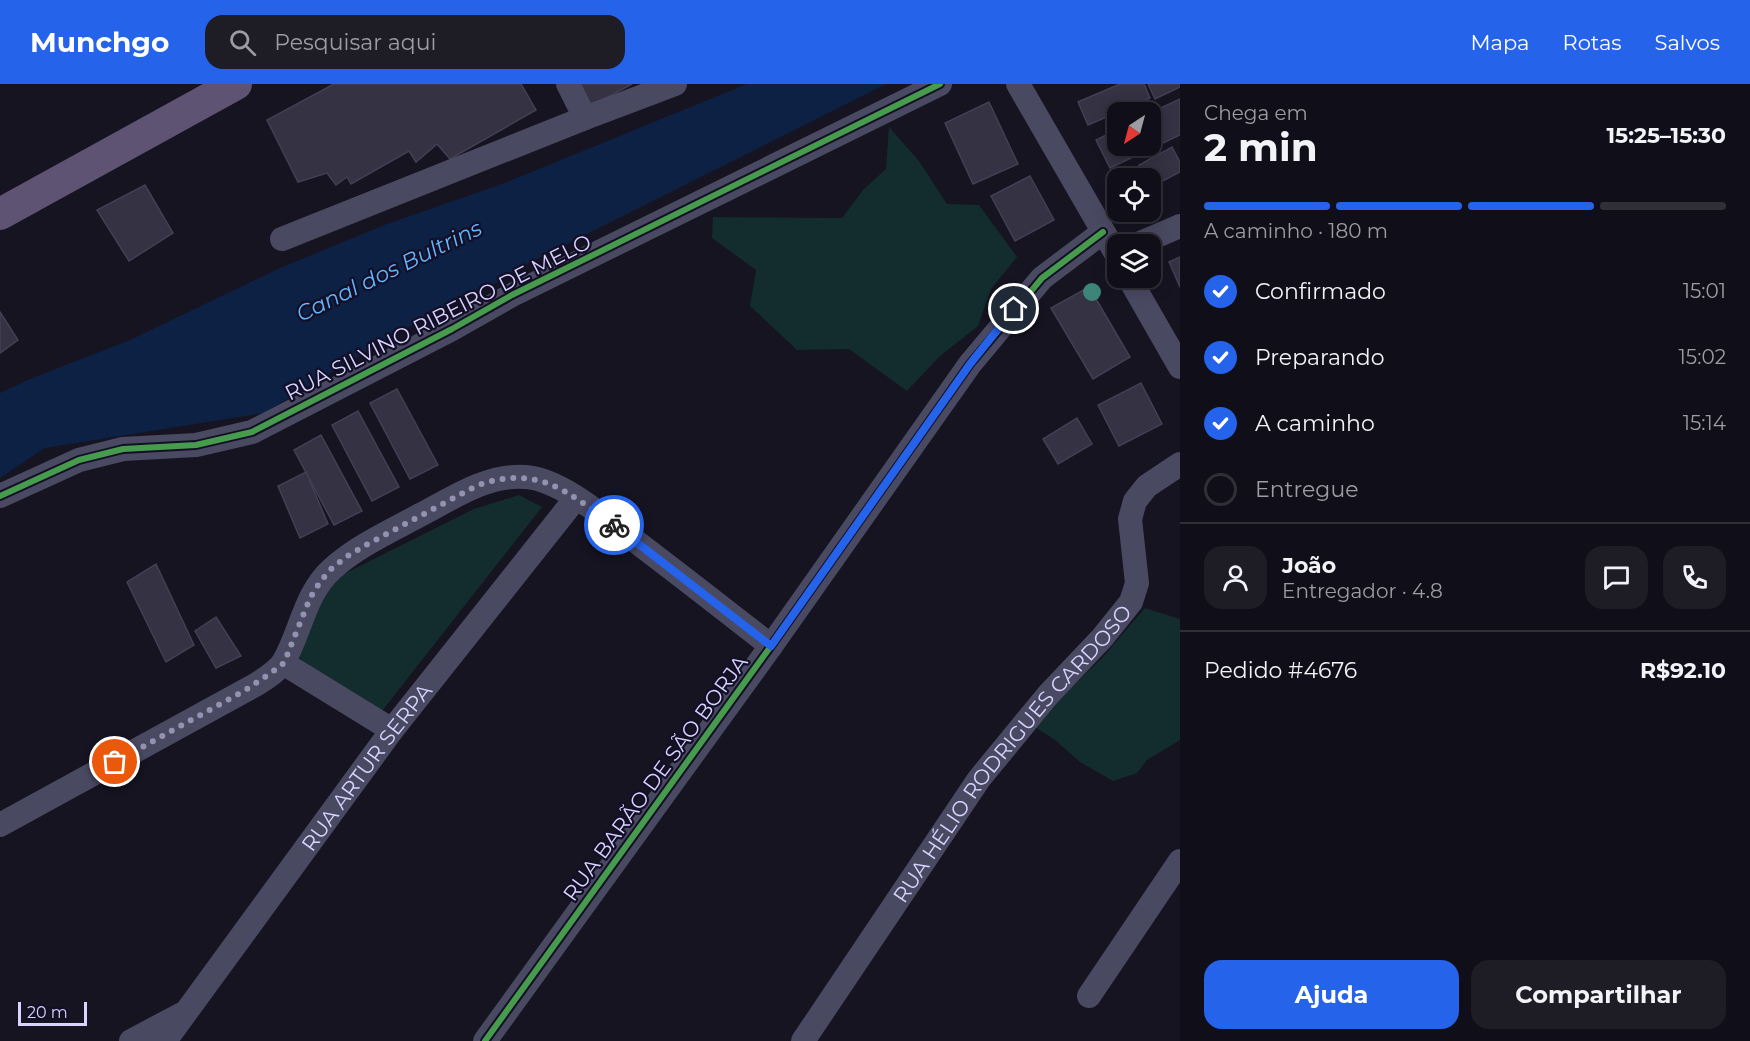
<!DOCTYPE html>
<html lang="pt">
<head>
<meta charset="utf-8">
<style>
	:root { --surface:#100f19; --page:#1e1d26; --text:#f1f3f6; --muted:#9c9ca2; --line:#302f38; --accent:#2563eb }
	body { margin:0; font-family:Montserrat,sans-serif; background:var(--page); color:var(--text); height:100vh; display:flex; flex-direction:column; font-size:22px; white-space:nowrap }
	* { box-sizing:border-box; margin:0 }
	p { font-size:20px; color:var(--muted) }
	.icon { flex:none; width:33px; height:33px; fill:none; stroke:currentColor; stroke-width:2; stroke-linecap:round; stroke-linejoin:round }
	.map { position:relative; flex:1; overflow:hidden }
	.details { display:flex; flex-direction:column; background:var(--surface); width:570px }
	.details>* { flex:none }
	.needle { width:39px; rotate:216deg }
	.tools { position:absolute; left:1107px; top:18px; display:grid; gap:12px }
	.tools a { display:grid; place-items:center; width:54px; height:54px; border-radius:12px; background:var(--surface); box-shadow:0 3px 15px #0003,0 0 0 2px var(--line); font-size:30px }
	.scale { position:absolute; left:18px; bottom:15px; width:69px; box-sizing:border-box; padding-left:6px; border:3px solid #d9d4ff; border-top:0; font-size:16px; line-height:21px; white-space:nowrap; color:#d9d4ff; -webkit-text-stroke:4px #130f26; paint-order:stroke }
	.pin { position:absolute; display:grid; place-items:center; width:51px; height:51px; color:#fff; margin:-26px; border:3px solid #fff; border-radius:50%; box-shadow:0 2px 6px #0007 }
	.courier { position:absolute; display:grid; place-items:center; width:60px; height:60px; margin:-30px; border:4px solid #2563eb; border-radius:50%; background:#fff; color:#222; box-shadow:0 2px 8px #0007 }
	.summary em { font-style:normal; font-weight:700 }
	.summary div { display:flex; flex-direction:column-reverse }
	.summary { display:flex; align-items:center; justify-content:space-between; height:102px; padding:0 24px }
	h1 { font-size:39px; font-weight:700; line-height:45px }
	.bar { display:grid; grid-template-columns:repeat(4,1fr); gap:9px 6px; align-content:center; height:72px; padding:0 24px }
	.bar i { height:8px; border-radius:4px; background:var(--line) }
	.bar .on { background:var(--accent) }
	.bar p { grid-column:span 4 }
	.line { display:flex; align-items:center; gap:15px; padding:0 24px; border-top:2px solid var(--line) }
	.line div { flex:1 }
	.round { display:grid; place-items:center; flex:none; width:63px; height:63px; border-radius:18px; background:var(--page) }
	ol { padding:0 24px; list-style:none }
	li { display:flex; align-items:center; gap:18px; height:66px }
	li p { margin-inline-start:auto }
	li .icon { padding:6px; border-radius:50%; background:var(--accent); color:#fff; stroke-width:4 }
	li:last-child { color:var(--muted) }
	li i { width:33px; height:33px; border:3px solid var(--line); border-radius:50% }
	.action { display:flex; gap:12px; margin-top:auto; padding:12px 24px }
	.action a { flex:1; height:69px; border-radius:18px; background:var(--accent); color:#fff; font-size:24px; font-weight:700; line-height:69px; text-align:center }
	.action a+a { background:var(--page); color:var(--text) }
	header { display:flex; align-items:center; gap:36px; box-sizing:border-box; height:84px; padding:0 30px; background:var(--accent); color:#fff }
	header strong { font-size:28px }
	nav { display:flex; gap:33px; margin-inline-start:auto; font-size:21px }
	.search { width:420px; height:54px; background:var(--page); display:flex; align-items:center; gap:15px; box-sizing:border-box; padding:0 21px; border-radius:18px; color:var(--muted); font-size:22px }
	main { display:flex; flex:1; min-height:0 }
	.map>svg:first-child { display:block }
	.green { fill:#132c2d }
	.water { fill:#0d2144 }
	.building { fill:#343243; stroke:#433f54; stroke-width:1.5 }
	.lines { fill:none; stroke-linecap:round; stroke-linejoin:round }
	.minor { stroke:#4a4962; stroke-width:24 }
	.major { stroke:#5e5373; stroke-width:32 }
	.cycleway-casing { stroke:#130f26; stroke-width:10 }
	.cycleway { stroke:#469c4c; stroke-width:6 }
	.tree { fill:#3e8478 }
	.done { stroke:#9591b1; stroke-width:6; stroke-dasharray:0 10.8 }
	.route { stroke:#2563eb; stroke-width:8 }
	.labels { text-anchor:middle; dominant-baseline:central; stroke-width:4.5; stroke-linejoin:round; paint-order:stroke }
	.street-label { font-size:21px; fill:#d9d4ff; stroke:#130f26 }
	.water-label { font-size:22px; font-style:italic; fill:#62b6ff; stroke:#130f26 }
</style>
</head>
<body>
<header>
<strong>Munchgo</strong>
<div class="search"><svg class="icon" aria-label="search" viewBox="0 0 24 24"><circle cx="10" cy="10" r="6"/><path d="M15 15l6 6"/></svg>Pesquisar aqui</div>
<nav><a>Mapa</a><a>Rotas</a><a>Salvos</a></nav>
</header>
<main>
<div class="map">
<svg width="1180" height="957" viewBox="0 0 1180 957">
	<rect width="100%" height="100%" fill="#161421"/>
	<g class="green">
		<polygon points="889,43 919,77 947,120 979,121 1017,173 991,205 978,242 940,272 907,307 849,265 797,266 750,222 756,186 712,154 713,133 842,134 863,106 886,85"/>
		<polygon points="519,411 542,423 375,636 292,568 330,497 474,425"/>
		<polygon points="1145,524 1180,535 1180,656 1147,676 1137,689 1113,697 1080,678 1055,656 1032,641 1102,574"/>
	</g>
	<polygon class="water" points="747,0 886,0 519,184 509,192 399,248 264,329 45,364 0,394 0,309 30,295 130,256 282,183 387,140 502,100"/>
	<g class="building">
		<polygon points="334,0 521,0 536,26 450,75 437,60 416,78 409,67 351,100 347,93 336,101 327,89 298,98 267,36"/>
		<polygon points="575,0 632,0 587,24"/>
		<polygon points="1120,0 1144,0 1150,14 1088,41 1078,18"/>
		<polygon points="1148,0 1180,0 1180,3 1155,15"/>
		<polygon points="1180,15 1180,51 1110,84 1096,56 1118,45 1118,62 1150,62 1150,29"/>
		<polygon points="989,18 1018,80 973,100 945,39"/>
		<polygon points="1172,63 1180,78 1180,88 1151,103 1150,94 1146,94 1139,81"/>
		<polygon points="1030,92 1054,136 1015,157 991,112"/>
		<polygon points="145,101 173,149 129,177 97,126"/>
		<polygon points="1180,173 1180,203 1169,178"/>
		<polygon points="1089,203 1130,273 1093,295 1051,224"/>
		<polygon points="0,228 18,256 0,269"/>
		<polygon points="1141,299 1162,340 1119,362 1098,321"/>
		<polygon points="397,305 438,381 410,395 370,319"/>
		<polygon points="358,327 399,403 372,417 332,341"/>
		<polygon points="1077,334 1092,360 1058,380 1043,355"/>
		<polygon points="321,351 362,427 334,441 294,366"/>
		<polygon points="306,388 328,440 300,454 278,402"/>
		<polygon points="156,480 194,561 166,578 127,498"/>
		<polygon points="216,533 241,572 216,584 195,547"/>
	</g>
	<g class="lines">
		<g class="minor">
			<polyline points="1018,0 1118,173"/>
			<polyline points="585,34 675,0"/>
			<polyline points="282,155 585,34 568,0"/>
			<polyline points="1138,160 1180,142"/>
			<polyline points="1129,194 1180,283"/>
			<polyline points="0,412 79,376 123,365 196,361 252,348 452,245 512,211 940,0"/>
			<polyline points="283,579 392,646"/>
			<path d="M0,741L257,600C266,594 279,586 284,577C301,547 305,509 332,485C357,462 391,447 420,431C453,414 487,390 526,393C562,396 606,435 634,456C680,491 725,526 771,562"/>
			<polyline points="1089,912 1180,777"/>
			<polyline points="131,957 182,930"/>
			<path id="s1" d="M165,957L392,646L576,414"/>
			<polyline points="485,957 771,562 970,280 1042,194 1103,148"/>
			<path id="s2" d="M803,957L979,695L1048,611L1102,554L1131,518L1137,499L1130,435L1135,417L1147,402L1180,380"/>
		</g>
		<polyline class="major" points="0,130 236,0"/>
		<defs>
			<g id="cycleway">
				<polyline points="0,412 79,376 123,365 196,361 252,348 452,245 512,211 940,0"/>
				<polyline points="485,957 771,562 970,280 1042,194 1103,148"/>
			</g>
		</defs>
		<use href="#cycleway" class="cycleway-casing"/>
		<use href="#cycleway" class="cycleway"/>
	</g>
	<circle class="tree" cx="1092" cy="208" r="9"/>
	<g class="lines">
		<path class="done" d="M115,678L244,607L271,589L284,579L310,514L320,498L330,486L346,473L366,461L478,401C540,381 565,407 614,441"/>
		<polyline class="route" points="614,441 771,562 970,280 1014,225"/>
	</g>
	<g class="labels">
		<g class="street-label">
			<text transform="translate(438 233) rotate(-27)">RUA SILVINO RIBEIRO DE MELO</text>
			<text stroke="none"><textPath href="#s2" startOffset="356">RUA HÉLIO RODRIGUES CARDOSO</textPath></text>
			<text stroke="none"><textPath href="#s1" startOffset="340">RUA ARTUR SERPA</textPath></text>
			<text transform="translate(655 694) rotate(-54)">RUA BARÃO DE SÃO BORJA</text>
		</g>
		<g class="water-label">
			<text transform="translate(389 187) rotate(-26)">Canal dos Bultrins</text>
		</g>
	</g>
</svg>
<div class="tools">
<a><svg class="needle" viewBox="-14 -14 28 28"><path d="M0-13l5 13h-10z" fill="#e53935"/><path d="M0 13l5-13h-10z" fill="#9c9ca2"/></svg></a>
<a><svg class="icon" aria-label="locate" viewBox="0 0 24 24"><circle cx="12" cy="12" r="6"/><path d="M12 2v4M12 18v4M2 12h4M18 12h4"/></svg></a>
<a><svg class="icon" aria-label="layers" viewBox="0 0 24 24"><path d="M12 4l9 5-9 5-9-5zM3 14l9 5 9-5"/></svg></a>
</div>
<div class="scale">20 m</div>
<div class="pin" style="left:115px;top:678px;background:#ea580c"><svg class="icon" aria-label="bag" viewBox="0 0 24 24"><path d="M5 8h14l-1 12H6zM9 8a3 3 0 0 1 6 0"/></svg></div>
<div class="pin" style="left:1014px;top:225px;background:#1f2937"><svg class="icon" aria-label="home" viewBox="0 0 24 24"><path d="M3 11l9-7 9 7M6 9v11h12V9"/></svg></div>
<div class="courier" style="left:614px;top:441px"><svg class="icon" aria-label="bike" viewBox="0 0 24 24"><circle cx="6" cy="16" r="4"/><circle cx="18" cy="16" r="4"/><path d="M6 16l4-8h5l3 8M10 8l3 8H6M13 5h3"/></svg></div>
</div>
<section class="details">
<div class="summary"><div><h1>2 min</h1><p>Chega em</p></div><em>15:25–15:30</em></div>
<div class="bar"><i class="on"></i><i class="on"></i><i class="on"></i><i></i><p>A caminho · 180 m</p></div>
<ol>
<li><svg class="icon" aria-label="check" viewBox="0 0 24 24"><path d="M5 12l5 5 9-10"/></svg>Confirmado<p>15:01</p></li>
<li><svg class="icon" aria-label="check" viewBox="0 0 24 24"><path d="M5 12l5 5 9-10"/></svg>Preparando<p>15:02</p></li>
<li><svg class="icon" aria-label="check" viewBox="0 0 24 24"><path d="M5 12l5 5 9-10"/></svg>A caminho<p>15:14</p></li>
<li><i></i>Entregue</li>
</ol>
<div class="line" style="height:108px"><a class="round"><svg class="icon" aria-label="person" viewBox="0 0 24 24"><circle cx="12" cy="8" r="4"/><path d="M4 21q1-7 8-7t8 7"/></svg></a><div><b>João</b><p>Entregador · 4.8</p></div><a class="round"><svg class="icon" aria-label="chat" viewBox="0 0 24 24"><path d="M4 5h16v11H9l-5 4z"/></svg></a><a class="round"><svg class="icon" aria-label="phone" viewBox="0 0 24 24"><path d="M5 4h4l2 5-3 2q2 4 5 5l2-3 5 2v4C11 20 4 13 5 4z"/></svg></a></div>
<div class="line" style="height:78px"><div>Pedido #4676</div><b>R$92.10</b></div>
<div class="action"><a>Ajuda</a><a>Compartilhar</a></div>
</section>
</main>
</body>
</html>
